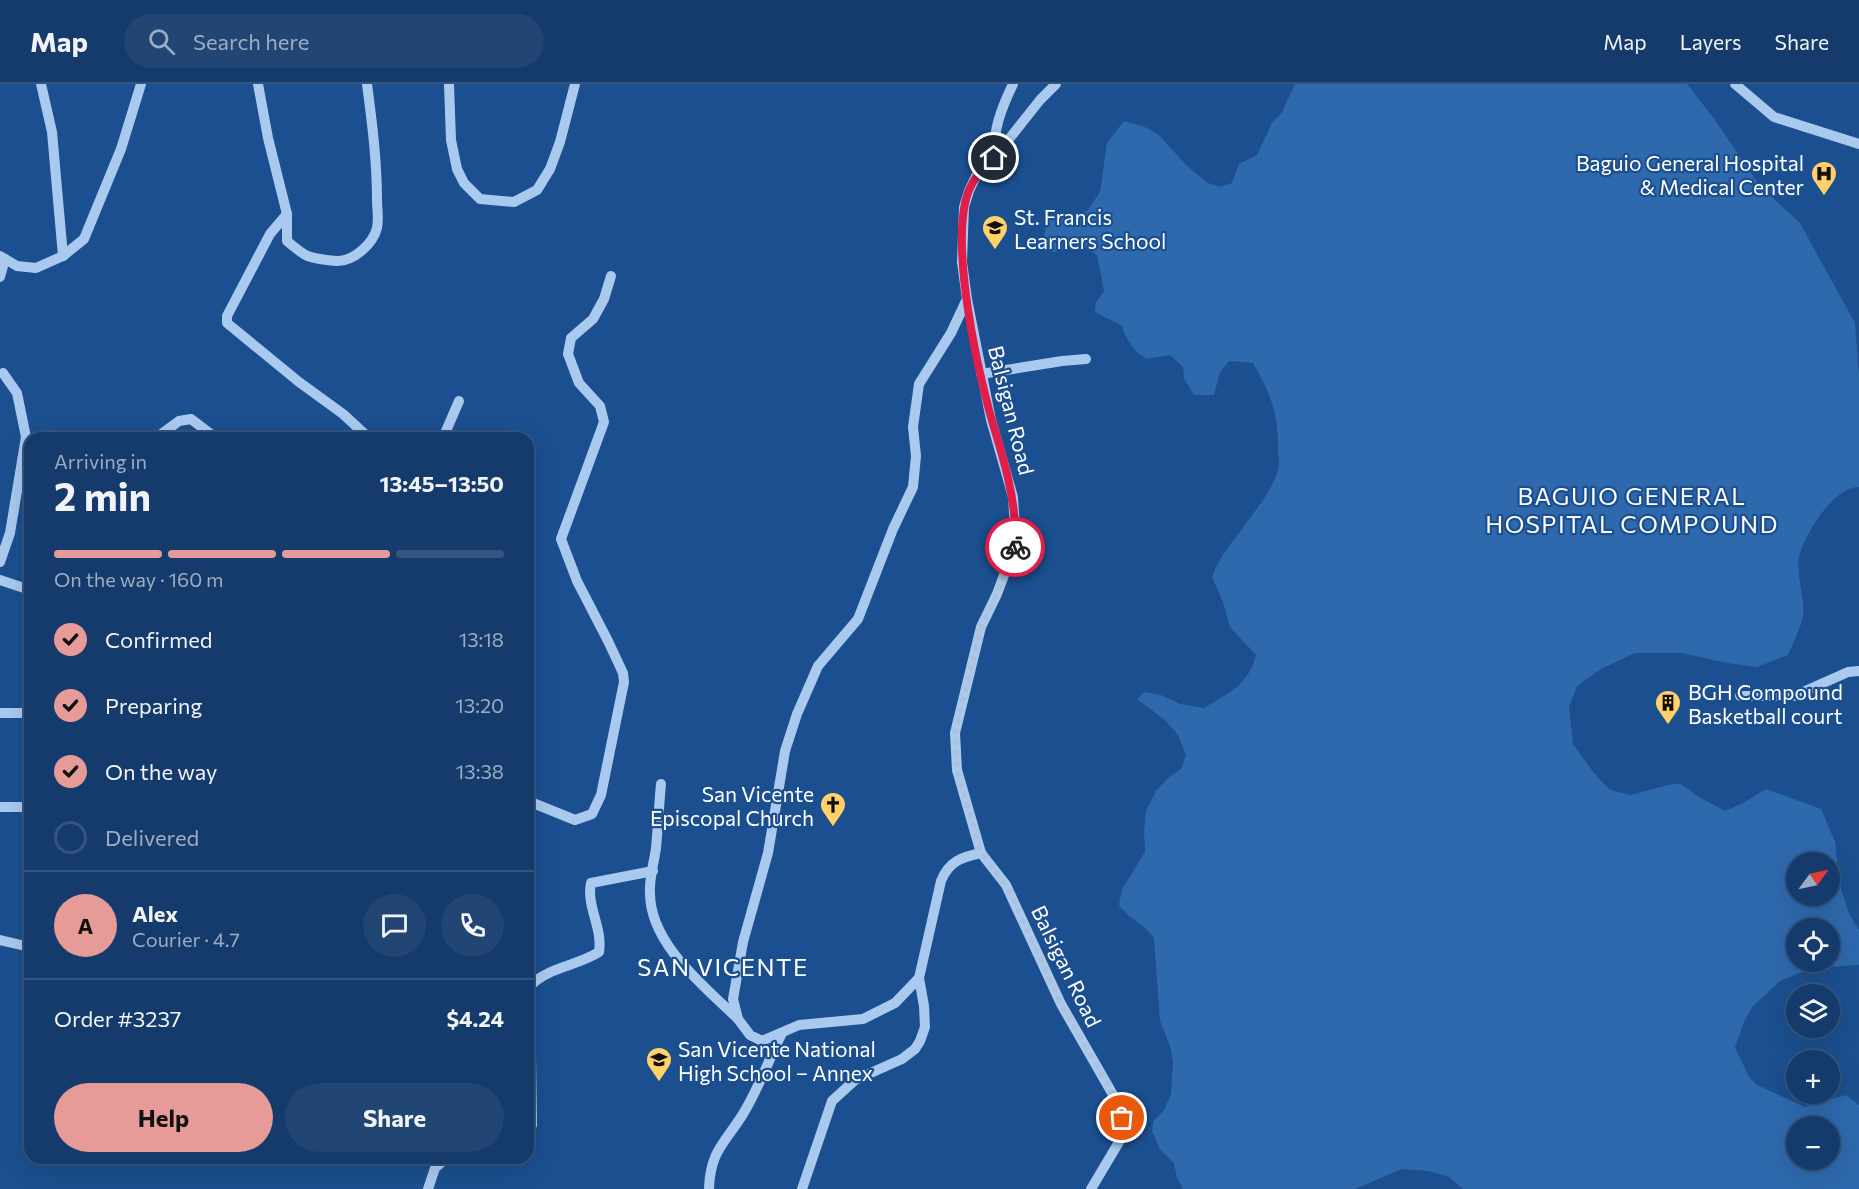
<!DOCTYPE html>
<html lang="en">
<head>
<meta charset="utf-8">
<style>
	:root { --surface:#143b6b; --page:#214673; --text:#f1f3f6; --muted:#9dadc1; --line:#33557e; --accent:#e69b98 }
	body { margin:0; font-family:Commissioner,sans-serif; background:var(--page); color:var(--text); height:100vh; display:flex; flex-direction:column; font-size:22px; white-space:nowrap }
	* { box-sizing:border-box; margin:0 }
	p { font-size:20px; color:var(--muted) }
	.icon { flex:none; width:33px; height:33px; fill:none; stroke:currentColor; stroke-width:2; stroke-linecap:round; stroke-linejoin:round }
	.map { position:relative; flex:1; overflow:hidden }
	.drawer { position:absolute; left:24px; top:348px; width:510px; height:732px; display:flex; flex-direction:column; background:var(--surface); border-radius:18px; box-shadow:0 6px 24px #0002,0 0 0 2px var(--line) }
	.drawer>* { flex:none }
	.needle { width:39px; rotate:57deg }
	.tools { position:absolute; left:1786px; top:768px; display:grid; gap:12px }
	.tools a { display:grid; place-items:center; width:54px; height:54px; border-radius:50%; background:var(--surface); box-shadow:0 6px 24px #0002,0 0 0 2px var(--line); font-size:30px }
	.pin { position:absolute; display:grid; place-items:center; width:51px; height:51px; color:#fff; margin:-26px; border:3px solid #fff; border-radius:50%; box-shadow:0 2px 6px #0007 }
	.courier { position:absolute; display:grid; place-items:center; width:60px; height:60px; margin:-30px; border:4px solid #e11d48; border-radius:50%; background:#fff; color:#222; box-shadow:0 2px 8px #0007 }
	.head em { font-style:normal; font-weight:700 }
	.head div { display:flex; flex-direction:column-reverse }
	.head { display:flex; align-items:center; justify-content:space-between; height:102px; padding:0 30px }
	h1 { font-size:39px; font-weight:700; line-height:45px }
	.bar { display:grid; grid-template-columns:repeat(4,1fr); gap:9px 6px; align-content:center; height:72px; padding:0 30px }
	.bar i { height:8px; border-radius:4px; background:var(--line) }
	.bar .selected { background:var(--accent) }
	.bar p { grid-column:span 4 }
	.line { display:flex; align-items:center; gap:15px; padding:0 30px; border-top:2px solid var(--line) }
	.line div { flex:1 }
	.round { display:grid; place-items:center; flex:none; width:63px; height:63px; border-radius:32px; background:var(--page) }
	ol { padding:0 30px; list-style:none }
	li { display:flex; align-items:center; gap:18px; height:66px }
	li p { margin-inline-start:auto }
	li .icon { padding:6px; border-radius:50%; background:var(--accent); color:#111; stroke-width:4 }
	li:last-child { color:var(--muted) }
	li i { width:33px; height:33px; border:3px solid var(--line); border-radius:50% }
	.cta { display:flex; gap:12px; margin-top:auto; padding:12px 30px }
	.cta a { flex:1; height:69px; border-radius:36px; background:var(--accent); color:#111; font-size:24px; font-weight:700; line-height:69px; text-align:center }
	.cta a+a { background:var(--page); color:var(--text) }
	header { display:flex; align-items:center; gap:36px; box-sizing:border-box; height:84px; padding:0 30px; background:var(--surface); border-bottom:2px solid var(--line) }
	header strong { font-size:28px }
	nav { display:flex; gap:33px; margin-inline-start:auto; font-size:21px }
	.search { width:420px; height:54px; background:var(--page); display:flex; align-items:center; gap:15px; box-sizing:border-box; padding:0 21px; border-radius:33px; color:var(--muted); font-size:22px }
	.map>svg:first-child { display:block }
	.green { fill:#2e69ad; fill-rule:evenodd }
	.lines { fill:none; stroke-linecap:round; stroke-linejoin:round }
	.minor { stroke:#a9c9ee; stroke-width:10 }
	.done { stroke:#afc1d8; stroke-width:6; stroke-dasharray:0 10.8 }
	.route { stroke:#e11d48; stroke-width:8 }
	.labels { text-anchor:middle; dominant-baseline:central; stroke-width:4.5; stroke-linejoin:round; paint-order:stroke }
	.poi-label { font-size:21px; fill:#fff; stroke:#1b4f8f; text-anchor:start }
	.street-label { font-size:21px; fill:#fff; stroke:#1b4f8f }
	.quarter-label { font-size:24px; letter-spacing:1.5px; fill:#fff; stroke:#1b4f8f }
</style>
</head>
<body>
<header>
<strong>Map</strong>
<div class="search"><svg class="icon" aria-label="search" viewBox="0 0 24 24"><circle cx="10" cy="10" r="6"/><path d="M15 15l6 6"/></svg>Search here</div>
<nav><a>Map</a><a>Layers</a><a>Share</a></nav>
</header>
<div class="map">
<svg width="1859" height="1105" viewBox="0 0 1859 1105">
	<rect width="100%" height="100%" fill="#1b4f8f"/>
	<path class="green" d="M1295,0H1687L1715,36L1760,102L1800,139L1855,239L1859,291V403C1834,402 1804,451 1799,473C1796,492 1806,519 1803,533C1800,546 1793,559 1788,571L1757,583L1727,579L1682,569H1635L1601,585L1577,602L1569,623L1573,660L1594,689L1610,706L1630,711L1672,700H1681L1699,713L1725,727L1743,719L1766,705L1821,725L1835,758L1840,802L1850,832L1859,846V881L1812,884L1780,897L1753,922L1744,938L1735,963L1749,993L1757,1001L1805,1023L1846,1011L1859,1021V1105H1463L1449,1093L1429,1087L1402,1085L1355,1105H1183L1177,1094L1174,1079L1160,1065L1152,1048L1153,1038L1164,1026L1171,1010L1173,977L1170,962L1160,937L1154,854C1143,838 1128,835 1119,821L1122,805L1145,768L1144,748L1146,727L1156,707L1169,693L1181,685L1186,671L1178,651L1165,636L1137,615L1145,608L1161,611L1180,620L1204,624C1228,609 1249,601 1256,571L1230,543L1223,518L1212,493C1220,470 1234,457 1247,438C1259,422 1272,405 1278,386C1280,379 1278,370 1278,363C1278,329 1270,308 1253,279L1229,277L1220,288L1214,311H1194L1184,294L1183,283L1170,271L1146,275C1133,265 1127,258 1122,242L1095,228L1096,218L1104,207L1097,171L1084,163L1052,168L1043,158L1047,137L1087,127L1100,108L1107,59L1124,37L1145,43L1158,50L1188,83L1208,99L1220,103L1232,99L1239,80L1257,71L1272,39L1281,30ZM1797,778H1830V812H1797ZM1797,844H1830V878H1797ZM1797,1042H1830V1076H1797Z"/>
	<g class="lines">
		<g class="minor">
			<polyline points="41,0 52,48 63,172"/>
			<path d="M258,0L268,54L287,130V157C308,175 309,174 336,177C353,178 373,160 377,144C379,135 377,124 377,116C377,77 372,38 367,0"/>
			<polyline points="449,0 451,56 457,85 464,99 480,115 514,118 537,106 550,85 560,58 575,0"/>
			<polyline points="1056,0 1040,16 994,74 976,92 969,107 964,123 962,178 967,215 991,336 1013,413 1016,459 997,510 981,543 955,649 957,686 981,769 1006,801 1061,920 1120,1023 1122,1046 1119,1058 1091,1105"/>
			<polyline points="1735,0 1774,33 1859,60"/>
			<path d="M994,74C993,46 1001,25 1013,0"/>
			<polyline points="287,130 270,150 227,232 227,239 299,298 343,330 369,354"/>
			<polyline points="0,172 17,182 36,184 63,172 84,155 121,65 141,0"/>
			<polyline points="0,193 5,175"/>
			<polyline points="981,290 1062,277 1086,275"/>
			<polyline points="156,354 179,337 191,335 216,354"/>
			<polyline points="443,354 459,317"/>
			<polyline points="0,478 10,449 26,353 17,309 3,289"/>
			<polyline points="0,496 30,506"/>
			<polyline points="1740,612 1794,612 1848,588 1859,587"/>
			<polyline points="0,629 30,629"/>
			<path d="M661,700C659,721 658,742 656,764C654,779 649,794 650,809C650,860 704,902 737,934"/>
			<polyline points="528,717 575,736 592,730 601,711 624,598 623,589 608,557 577,497 561,455 604,338 600,322 579,299 568,270 571,254 593,235 604,215 611,192"/>
			<polyline points="0,723 30,723"/>
			<polyline points="0,856 30,863"/>
			<polyline points="919,894 895,919 863,935 799,941 762,957 750,951 738,935 733,915 743,858 768,769 785,667 797,630 818,582 858,535 893,445 913,403 916,372 913,343 919,300 951,249 967,215"/>
			<path d="M532,1041L530,902C548,883 577,882 599,868C603,844 586,822 591,799L653,787"/>
			<polyline points="428,1105 435,1084 447,1074"/>
			<path d="M709,1105C710,1067 725,1059 743,1030C759,1004 769,975 782,949"/>
			<path d="M802,1105L832,1017L855,996L902,975L915,965L920,957L925,943L924,922L919,894L941,797C949,777 962,773 981,769"/>
		</g>
	</g>
	<g class="lines">
		<polyline class="done" points="1015,463 997,510 981,543 955,649 957,686 981,768 1006,801 1015,819 1061,920 1115,1013 1122,1034"/>
		<path class="route" d="M994,74C984,84 974,93 969,106C948,158 979,296 996,350C1005,380 1013,409 1015,440C1015,448 1017,456 1015,463"/>
	</g>
	<defs>
		<symbol id="hospital-pin" viewBox="-11 -11 22 30"><path d="M0 17L-7.5 6A9.5 9.5 0 1 1 7.5 6Z" fill="#ffd166" stroke="#1b4f8f"/><path d="M-5-5h3v3.5h4V-5h3V5h-3V1.5h-4V5h-3Z" fill="#111"/></symbol>
		<symbol id="school-pin" viewBox="-11 -11 22 30"><path d="M0 17L-7.5 6A9.5 9.5 0 1 1 7.5 6Z" fill="#ffd166" stroke="#1b4f8f"/><path d="M0-5L7-2L0 1L-7-2ZM-4 1L0 2.5L4 1V4Q0 6-4 4Z" fill="#111"/></symbol>
		<symbol id="building-pin" viewBox="-11 -11 22 30"><path d="M0 17L-7.5 6A9.5 9.5 0 1 1 7.5 6Z" fill="#ffd166" stroke="#1b4f8f"/><path d="M-4-6H4V6H1V3H-1V6H-4ZM-2.5-4.3h1.7v1.8h-1.7ZM.8-4.3h1.7v1.8H.8ZM-2.5-1h1.7V.8h-1.7ZM.8-1h1.7V.8H.8Z" fill="#111"/></symbol>
		<symbol id="church-pin" viewBox="-11 -11 22 30"><path d="M0 17L-7.5 6A9.5 9.5 0 1 1 7.5 6Z" fill="#ffd166" stroke="#1b4f8f"/><path d="M-1.2-6h2.4v3.5h3.3v2.4h-3.3V6h-2.4V-.1h-3.3v-2.4h3.3Z" fill="#111"/></symbol>
	</defs>
	<g fill-rule="evenodd">
		<use href="#hospital-pin" x="1809" y="75" width="30" height="40"/>
		<use href="#school-pin" x="980" y="129" width="30" height="40"/>
		<use href="#building-pin" x="1653" y="604" width="30" height="40"/>
		<use href="#church-pin" x="818" y="706" width="30" height="40"/>
		<use href="#school-pin" x="644" y="961" width="30" height="40"/>
	</g>
	<g class="labels">
		<g class="poi-label">
			<text x="1804" y="78" text-anchor="end">Baguio General Hospital<tspan x="1804" dy="24">&amp; Medical Center</tspan></text>
			<text x="1014" y="132">St. Francis<tspan x="1014" dy="24">Learners School</tspan></text>
			<text x="1688" y="607">BGH Compound<tspan x="1688" dy="24">Basketball court</tspan></text>
			<text x="814" y="709" text-anchor="end">San Vicente<tspan x="814" dy="24">Episcopal Church</tspan></text>
			<text x="678" y="964">San Vicente National<tspan x="678" dy="24">High School – Annex</tspan></text>
		</g>
		<g class="street-label">
			<text transform="translate(1012 326) rotate(76)">Balsigan Road</text>
			<text transform="translate(1067 882) rotate(64)">Balsigan Road</text>
		</g>
		<g class="quarter-label">
			<text x="1632" y="411">BAGUIO GENERAL<tspan x="1632" dy="28">HOSPITAL COMPOUND</tspan></text>
			<text x="723" y="882">SAN VICENTE</text>
		</g>
	</g>
</svg>
<div class="tools">
<a><svg class="needle" viewBox="-14 -14 28 28"><path d="M0-13l5 13h-10z" fill="#e53935"/><path d="M0 13l5-13h-10z" fill="#9dadc1"/></svg></a>
<a><svg class="icon" aria-label="locate" viewBox="0 0 24 24"><circle cx="12" cy="12" r="6"/><path d="M12 2v4M12 18v4M2 12h4M18 12h4"/></svg></a>
<a><svg class="icon" aria-label="layers" viewBox="0 0 24 24"><path d="M12 4l9 5-9 5-9-5zM3 14l9 5 9-5"/></svg></a>
<a>+</a>
<a>−</a>
</div>
<div class="pin" style="left:1122px;top:1034px;background:#ea580c"><svg class="icon" aria-label="bag" viewBox="0 0 24 24"><path d="M5 8h14l-1 12H6zM9 8a3 3 0 0 1 6 0"/></svg></div>
<div class="pin" style="left:994px;top:74px;background:#1f2937"><svg class="icon" aria-label="home" viewBox="0 0 24 24"><path d="M3 11l9-7 9 7M6 9v11h12V9"/></svg></div>
<div class="courier" style="left:1015px;top:463px"><svg class="icon" aria-label="bike" viewBox="0 0 24 24"><circle cx="6" cy="16" r="4"/><circle cx="18" cy="16" r="4"/><path d="M6 16l4-8h5l3 8M10 8l3 8H6M13 5h3"/></svg></div>
<section class="drawer">
<div class="head"><div><h1>2 min</h1><p>Arriving in</p></div><em>13:45–13:50</em></div>
<div class="bar"><i class="selected"></i><i class="selected"></i><i class="selected"></i><i></i><p>On the way · 160 m</p></div>
<ol>
<li><svg class="icon" aria-label="check" viewBox="0 0 24 24"><path d="M5 12l5 5 9-10"/></svg>Confirmed<p>13:18</p></li>
<li><svg class="icon" aria-label="check" viewBox="0 0 24 24"><path d="M5 12l5 5 9-10"/></svg>Preparing<p>13:20</p></li>
<li><svg class="icon" aria-label="check" viewBox="0 0 24 24"><path d="M5 12l5 5 9-10"/></svg>On the way<p>13:38</p></li>
<li><i></i>Delivered</li>
</ol>
<div class="line" style="height:108px"><b class="round" style="background:var(--accent);color:#111">A</b><div><b>Alex</b><p>Courier · 4.7</p></div><a class="round"><svg class="icon" aria-label="chat" viewBox="0 0 24 24"><path d="M4 5h16v11H9l-5 4z"/></svg></a><a class="round"><svg class="icon" aria-label="phone" viewBox="0 0 24 24"><path d="M5 4h4l2 5-3 2q2 4 5 5l2-3 5 2v4C11 20 4 13 5 4z"/></svg></a></div>
<div class="line" style="height:78px"><div>Order #3237</div><b>$4.24</b></div>
<div class="cta"><a>Help</a><a>Share</a></div>
</section>
</div>
</body>
</html>
